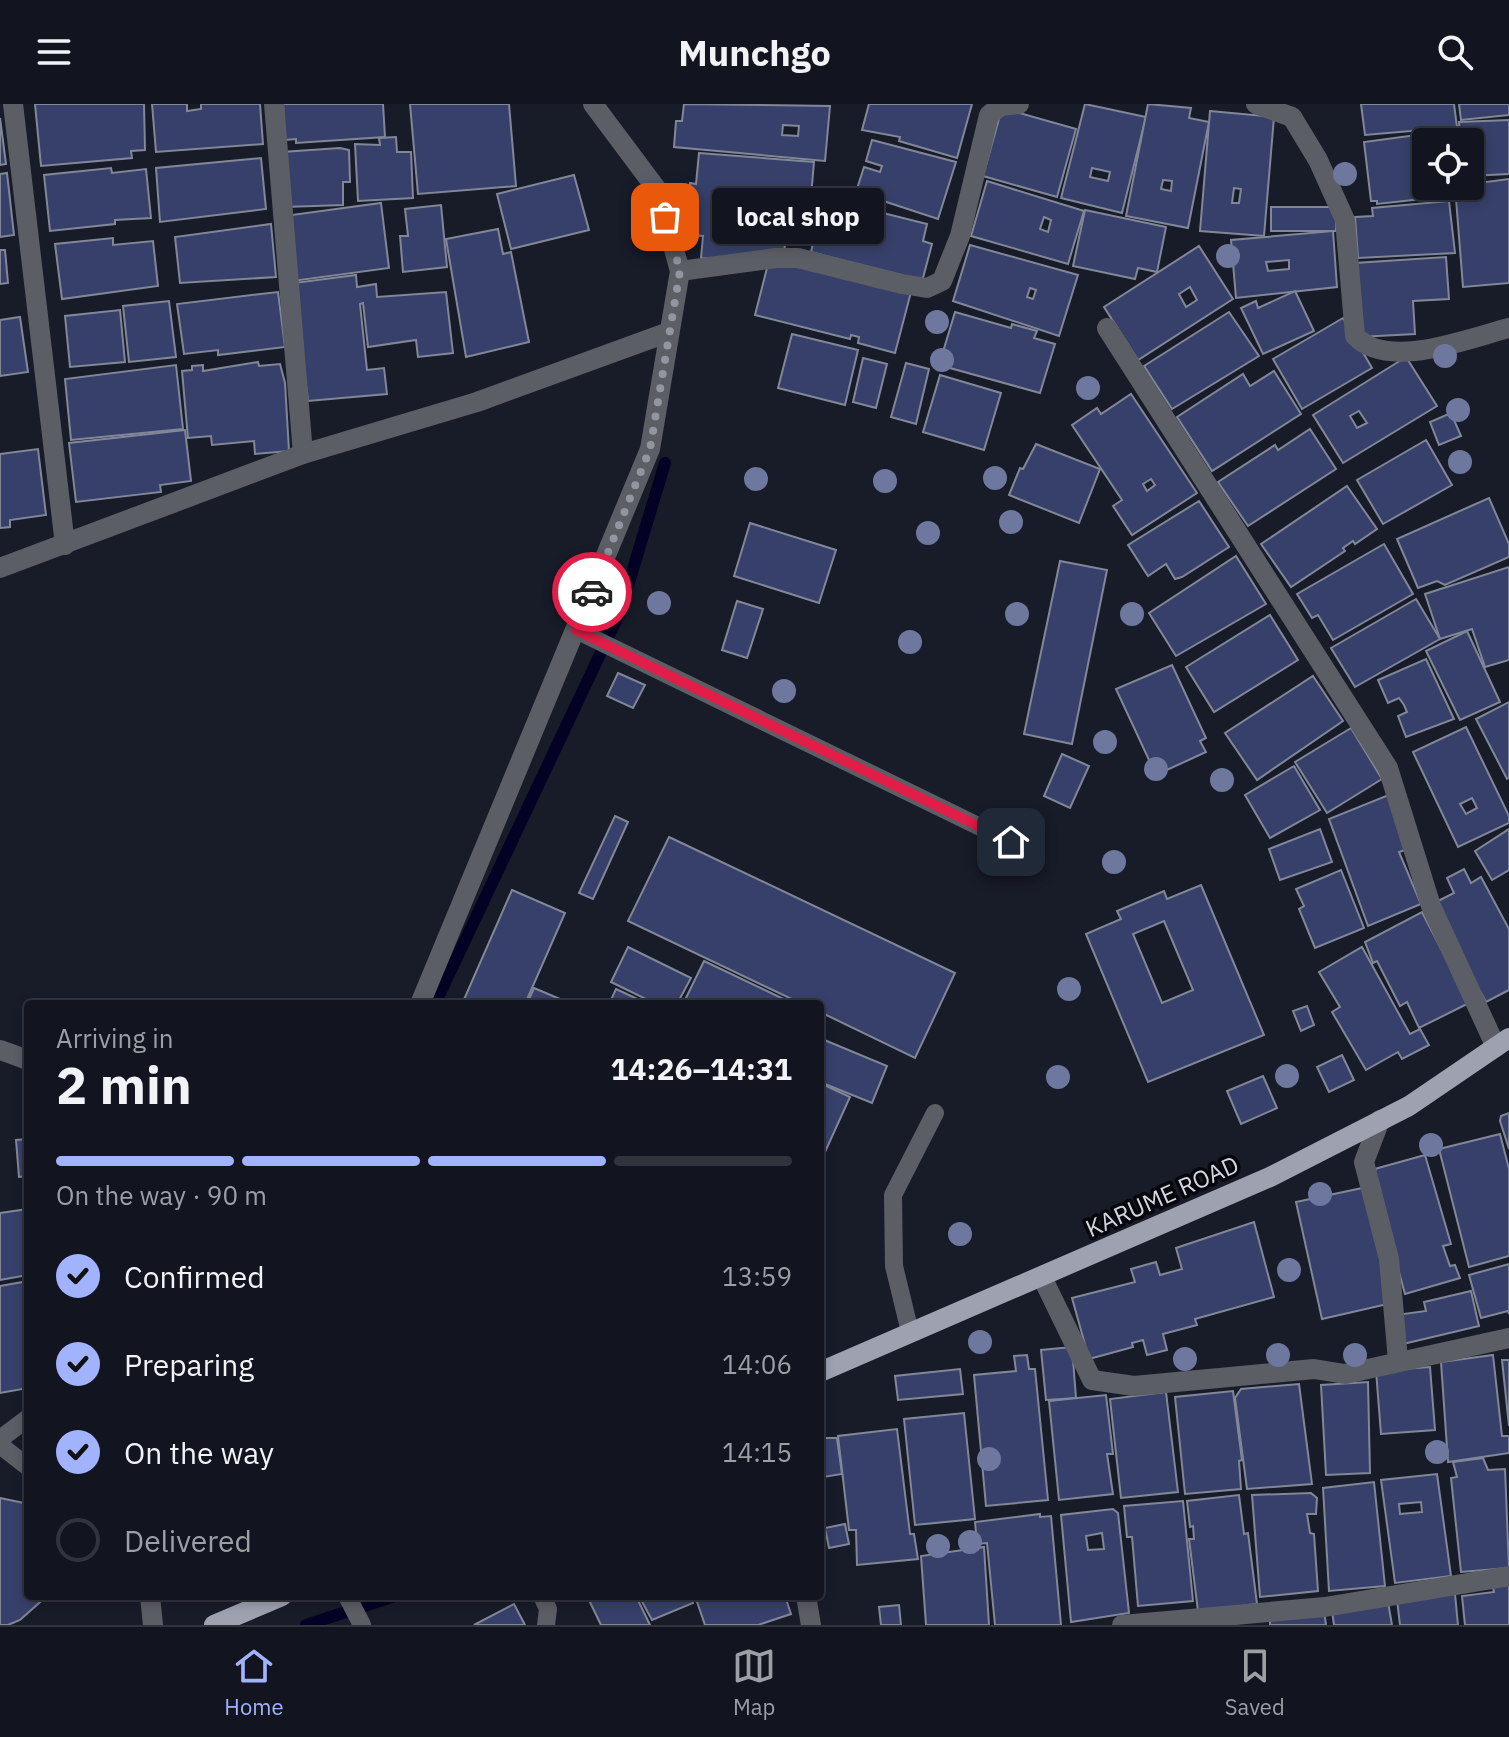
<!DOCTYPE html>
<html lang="en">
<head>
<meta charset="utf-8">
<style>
	:root { --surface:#12151f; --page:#1b1e28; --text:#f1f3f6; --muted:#9c9fa4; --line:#31343d; --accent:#a1b3fd }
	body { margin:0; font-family:"IBM Plex Sans",sans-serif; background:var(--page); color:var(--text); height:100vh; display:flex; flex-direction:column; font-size:30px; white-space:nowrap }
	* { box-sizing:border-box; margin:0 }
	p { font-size:26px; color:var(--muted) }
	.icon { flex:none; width:44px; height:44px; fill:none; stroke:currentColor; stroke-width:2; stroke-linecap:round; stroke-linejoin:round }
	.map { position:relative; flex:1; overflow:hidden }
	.details { position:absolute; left:24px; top:896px; width:800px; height:600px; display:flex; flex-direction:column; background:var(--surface); border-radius:8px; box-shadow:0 4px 12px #0003,0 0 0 2px var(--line) }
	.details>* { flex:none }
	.buttons { position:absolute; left:1412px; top:24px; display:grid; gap:16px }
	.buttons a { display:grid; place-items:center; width:72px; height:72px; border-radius:8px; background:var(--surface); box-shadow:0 4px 12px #0003,0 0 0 2px var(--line); font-size:40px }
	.pin { position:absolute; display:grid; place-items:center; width:68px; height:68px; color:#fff; margin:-34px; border-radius:16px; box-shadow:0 4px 12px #0006 }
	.courier { position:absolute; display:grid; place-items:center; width:80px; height:80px; margin:-40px; border:6px solid #e11d48; border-radius:50%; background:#fff; color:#222; box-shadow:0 2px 10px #0007 }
	.bubble { position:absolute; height:56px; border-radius:8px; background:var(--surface); box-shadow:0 4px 12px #0003,0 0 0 2px var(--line); font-size:26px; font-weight:800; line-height:56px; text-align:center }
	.overview em { font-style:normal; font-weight:800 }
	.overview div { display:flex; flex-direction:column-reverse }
	.overview { display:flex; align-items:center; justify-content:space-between; height:136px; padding:0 32px }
	h1 { font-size:52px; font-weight:800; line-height:60px }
	.bar { display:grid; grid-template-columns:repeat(4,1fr); gap:12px 8px; align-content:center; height:96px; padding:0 32px }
	.bar i { height:10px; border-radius:6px; background:var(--line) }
	.bar .on { background:var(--accent) }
	.bar p { grid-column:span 4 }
	ol { padding:0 32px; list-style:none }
	li { display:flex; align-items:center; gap:24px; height:88px }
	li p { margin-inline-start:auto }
	li .icon { padding:8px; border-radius:50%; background:var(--accent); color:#111; stroke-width:4 }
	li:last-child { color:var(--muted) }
	li i { width:44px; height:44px; border:4px solid var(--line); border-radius:50% }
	header { display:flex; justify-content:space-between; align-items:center; height:104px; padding:0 32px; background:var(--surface); font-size:36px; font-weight:800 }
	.dock { display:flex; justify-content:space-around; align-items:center; height:112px; border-top:2px solid var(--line); background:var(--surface); font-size:22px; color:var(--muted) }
	.dock a { display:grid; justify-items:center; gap:4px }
	.dock .on { color:var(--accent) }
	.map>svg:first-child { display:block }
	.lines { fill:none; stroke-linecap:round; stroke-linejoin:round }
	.stream { stroke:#030225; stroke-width:12 }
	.building { fill:#36406a; stroke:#828798; stroke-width:2; fill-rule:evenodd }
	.lane { stroke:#5c5e65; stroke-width:18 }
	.street { stroke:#5c5e65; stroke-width:20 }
	.primary { stroke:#9da1b0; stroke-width:20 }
	.tree { fill:#6e789e }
	.done { stroke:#9296a0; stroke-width:8; stroke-dasharray:0 14.4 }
	.route { stroke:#e11d48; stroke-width:10 }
	.labels { text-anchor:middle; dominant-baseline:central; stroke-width:7; stroke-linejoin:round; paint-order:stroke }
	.street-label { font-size:24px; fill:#d4d7e0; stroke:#06070c }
</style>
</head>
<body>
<header><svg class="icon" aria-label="menu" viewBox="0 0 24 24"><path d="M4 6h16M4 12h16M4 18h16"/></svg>Munchgo<svg class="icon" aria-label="search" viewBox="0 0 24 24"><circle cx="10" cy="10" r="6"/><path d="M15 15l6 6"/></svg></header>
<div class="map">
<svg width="1509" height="1521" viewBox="0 0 1509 1521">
	<rect width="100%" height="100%" fill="#181c29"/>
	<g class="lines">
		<g class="stream">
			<polyline points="435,900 620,508 665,359"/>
			<polyline points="306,1521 395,1492"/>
		</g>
	</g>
	<g class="building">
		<polygon points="35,0 144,0 145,46 131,47 132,54 41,62"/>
		<polygon points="152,0 187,0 187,7 201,5 201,0 260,0 263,40 156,48"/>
		<polygon points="283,0 383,0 385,33 296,39 296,35 285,36"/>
		<polygon points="410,0 509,0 516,82 418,90"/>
		<path d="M684,0L830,2L825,57L674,43L676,17H682ZM783,21L799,22L798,32L782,31Z"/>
		<polygon points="869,0 972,0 957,54 899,37 900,33 862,26"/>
		<path d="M1085,0L1146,13L1122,109L1061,94ZM1092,64L1110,68L1108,77L1090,73Z"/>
		<path d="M1148,0L1191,4L1189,14L1209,18L1188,124L1126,112ZM1163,76L1172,77L1171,87L1161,85Z"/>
		<polygon points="1361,0 1454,0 1457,23 1365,31"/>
		<polygon points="1459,0 1509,0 1509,11 1461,16"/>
		<polygon points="1002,4 1076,25 1057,93 983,72"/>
		<path d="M1210,7L1274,13L1264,132L1200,127ZM1234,84L1241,85L1239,99H1232Z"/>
		<polygon points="0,14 6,60 0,61"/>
		<polygon points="1509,16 1509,70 1470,72 1470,38 1460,38 1459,18"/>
		<polygon points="1447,27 1448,38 1426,38 1426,82 1454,85 1439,87 1440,93 1377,100 1377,97 1371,97 1364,38"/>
		<polygon points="396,33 397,48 411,48 413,94 358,97 355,40 380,41 379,34"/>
		<polygon points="872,36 956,58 938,115 856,88 864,63 880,68 882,62 866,57"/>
		<polygon points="340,44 349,46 350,78 343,78 343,101 285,103 282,48"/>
		<polygon points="699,49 814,58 809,116 787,114 784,152 751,158 701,154 703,132 690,131 692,110 687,109 690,79 696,80"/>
		<polygon points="261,54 266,105 160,118 156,64"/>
		<polygon points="111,64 112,69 146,65 151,114 115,116 115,120 50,127 44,71"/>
		<polygon points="7,69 14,131 0,133 0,70"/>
		<polygon points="574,71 589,126 511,145 497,90"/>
		<polygon points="1509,75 1509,179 1463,183 1455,82"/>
		<path d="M987,77L1084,107L1068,160L971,132ZM1044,113L1051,116L1048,128L1040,125Z"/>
		<polygon points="823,94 927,120 923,137 932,140 923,174 917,177 811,148"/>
		<polygon points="1449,97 1455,149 1358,154 1355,113 1373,112 1372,104"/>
		<polygon points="381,99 389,164 293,177 284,112"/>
		<polygon points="441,101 447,163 403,168 400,132 408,132 405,105"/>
		<rect x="1271" y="103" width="65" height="24"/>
		<polygon points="1085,106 1166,123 1157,168 1138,164 1135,175 1073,162"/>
		<polygon points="271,120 276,173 180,179 175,133"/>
		<polygon points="498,125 503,150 511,148 529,238 466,253 446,135"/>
		<path d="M1333,127L1337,183L1236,194L1231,136ZM1289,156V165L1268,167L1266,158Z"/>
		<polygon points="113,134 113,141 153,137 158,182 62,195 55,140"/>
		<path d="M970,141L1078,171L1059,232L953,197ZM1030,184L1036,186L1033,195L1027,193Z"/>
		<path d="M1199,142L1233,195L1138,256L1104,203ZM1190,183L1197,196L1186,203L1179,190Z"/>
		<polygon points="0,146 5,146 8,179 0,180"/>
		<polygon points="1446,153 1449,195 1413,197 1415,230 1359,233 1355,159"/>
		<polygon points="780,154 911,188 895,249 858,239 859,233 851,231 850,235 755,211 768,160"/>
		<polygon points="356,171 357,183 376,180 377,193 446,188 453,249 418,253 416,236 368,243 363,199 360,200 367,266 384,264 387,290 308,297 294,179"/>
		<polygon points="1295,187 1314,227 1263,250 1241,204 1256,197 1258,204"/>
		<polygon points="278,188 285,243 218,251 218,246 184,250 177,200"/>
		<polygon points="169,197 176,253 129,258 123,202"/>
		<polygon points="120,206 125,258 70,263 65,212"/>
		<polygon points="955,208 1011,224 1012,220 1037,227 1034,234 1055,240 1040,289 939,261"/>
		<polygon points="1229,208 1259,252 1172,305 1144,262"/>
		<polygon points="20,213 28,268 0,272 0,216"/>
		<polygon points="1343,214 1372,264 1302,305 1273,255"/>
		<polygon points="792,230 858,246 845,301 778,284"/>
		<path d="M1406,253L1437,302L1343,359L1313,311ZM1359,307L1367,319L1357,324L1350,312Z"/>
		<polygon points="863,254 887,260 876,304 853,298"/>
		<polygon points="258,258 259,262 280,260 285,279 289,347 255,350 254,337 212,341 211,332 188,334 182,267 192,266 192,262 203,261 203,267"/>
		<polygon points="906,259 929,265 916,320 891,313"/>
		<polygon points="176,261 183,325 71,336 65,275"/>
		<polygon points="1274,267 1301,310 1212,367 1177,313 1243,270 1250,282"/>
		<polygon points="940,271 1001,289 984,346 923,328"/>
		<path d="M1131,290L1197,389L1132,431L1113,402L1122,396L1072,321L1097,304L1101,310ZM1151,375L1155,381L1147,387L1143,380Z"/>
		<polygon points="1451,309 1461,332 1439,341 1430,318"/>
		<polygon points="1310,325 1336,365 1248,422 1218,378 1275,341 1278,346"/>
		<polygon points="185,326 191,377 160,381 161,388 76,398 69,339"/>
		<polygon points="1426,336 1452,381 1383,420 1357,376"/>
		<polygon points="1036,340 1100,365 1079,419 1009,391 1020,364 1023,365"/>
		<polygon points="38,345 46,411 10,416 10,423 0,424 0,350"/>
		<polygon points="1347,382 1377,425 1355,440 1353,437 1343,444 1345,447 1291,483 1261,440"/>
		<polygon points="1489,394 1509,440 1509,453 1445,481 1437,477 1418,484 1397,435"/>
		<polygon points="1199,397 1229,443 1182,473 1175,475 1166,460 1148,472 1128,441"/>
		<polygon points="750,419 836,446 819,499 734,472"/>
		<polygon points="1384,440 1413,490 1333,536 1318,511 1312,514 1297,490"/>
		<polygon points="1236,452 1266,500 1176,552 1149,509"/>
		<polygon points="1060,457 1107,466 1072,640 1024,630"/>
		<polygon points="1509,463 1509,556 1485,563 1472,525 1440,535 1425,490"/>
		<polygon points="1416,495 1440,535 1355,583 1331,544"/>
		<polygon points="737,497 763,505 747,554 722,546"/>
		<polygon points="1270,511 1298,556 1214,608 1186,563"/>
		<polygon points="1467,527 1500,598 1460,616 1426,547"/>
		<polygon points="1426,555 1454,615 1406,633 1398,612 1407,608 1404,601 1399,594 1388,599 1378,576"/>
		<polygon points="1172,561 1206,634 1200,637 1206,648 1156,671 1116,585"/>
		<polygon points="618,569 645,581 633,604 607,592"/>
		<polygon points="1313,572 1343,617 1257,676 1225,629"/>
		<polygon points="1509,598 1509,674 1507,675 1476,615"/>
		<path d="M1466,623L1509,712V719L1458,743L1413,648ZM1472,694L1477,704L1466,710L1460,700Z"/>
		<polygon points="1351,624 1382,675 1327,709 1295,658"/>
		<polygon points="1062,650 1089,662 1070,704 1044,692"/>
		<polygon points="1294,662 1320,706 1270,734 1245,691"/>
		<polygon points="1391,690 1405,746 1399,748 1421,800 1368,822 1329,715"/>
		<polygon points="615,712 628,718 593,795 579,789"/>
		<polygon points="1320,725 1332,758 1280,776 1269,745"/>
		<polygon points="1509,725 1509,766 1492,776 1475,747"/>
		<polygon points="669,733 955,869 915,954 820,908 820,900 802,900 628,817"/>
		<polygon points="1464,765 1471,779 1481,773 1509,825 1509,886 1486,898 1432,800 1454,789 1447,774"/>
		<polygon points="1341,766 1364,824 1315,844 1299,805 1304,802 1296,785"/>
		<path d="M1201,781L1264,931L1148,978L1086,830L1121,815L1117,807L1164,787L1167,795ZM1164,817L1193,886L1162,899L1133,830Z"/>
		<polygon points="512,786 565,809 525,900 462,900"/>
		<polygon points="1422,808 1469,899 1419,924 1407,898 1400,902 1377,857 1373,859 1365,838"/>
		<polygon points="628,843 691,874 677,900 656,900 611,878"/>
		<polygon points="1362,843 1410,930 1420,925 1429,941 1402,955 1398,948 1366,966 1332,908 1340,903 1319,868"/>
		<polygon points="704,857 794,900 683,900"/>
		<polygon points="534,884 560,895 557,900 527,900"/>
		<polygon points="616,885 648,900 609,900"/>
		<polygon points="1307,902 1314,921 1301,927 1293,907"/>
		<polygon points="822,935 887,962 872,999 820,978"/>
		<polygon points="1342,951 1354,976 1329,988 1317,963"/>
		<polygon points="1263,972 1277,1004 1241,1020 1227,987"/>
		<polygon points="820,979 850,993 820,1059"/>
		<polygon points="1509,1009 1509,1045 1500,1017 1501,1012"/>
		<polygon points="1500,1030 1509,1065 1509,1152 1469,1163 1439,1045"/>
		<polygon points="28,1035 28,1072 19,1073 16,1036"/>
		<polygon points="1425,1051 1451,1140 1443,1142 1450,1162 1455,1161 1460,1174 1405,1190 1371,1066"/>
		<polygon points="1367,1083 1392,1199 1322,1215 1296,1098"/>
		<polygon points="28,1105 28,1171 0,1176 0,1109"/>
		<polygon points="1254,1118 1274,1193 1195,1215 1197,1221 1163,1230 1167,1246 1147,1251 1143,1236 1132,1239 1133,1243 1089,1255 1072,1194 1135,1178 1131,1165 1156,1158 1160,1171 1182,1165 1176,1144"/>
		<polygon points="1509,1160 1509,1210 1508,1207 1481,1214 1469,1171"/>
		<polygon points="28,1177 28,1284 0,1289 0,1182"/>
		<polygon points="1471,1187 1479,1222 1403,1240 1396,1211 1426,1207 1424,1198"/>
		<polygon points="1072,1243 1076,1294 1046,1296 1041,1246"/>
		<polygon points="1027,1251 1029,1265 1035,1265 1048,1396 986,1402 974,1271 1016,1267 1014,1252"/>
		<polygon points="1493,1251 1502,1332 1509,1332 1509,1349 1448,1358 1441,1258"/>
		<polygon points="1502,1256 1509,1256 1509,1322"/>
		<polygon points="1430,1263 1435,1326 1381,1330 1376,1267"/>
		<polygon points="960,1265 963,1290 898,1296 895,1272"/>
		<polygon points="1368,1278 1370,1369 1326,1371 1321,1281"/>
		<polygon points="1299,1280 1312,1380 1247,1385 1235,1294 1241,1285"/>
		<polygon points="1233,1287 1242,1356 1239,1357 1241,1385 1185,1390 1175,1293"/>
		<polygon points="1166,1288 1178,1388 1121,1394 1110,1295"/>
		<polygon points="1106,1291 1113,1350 1107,1350 1113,1390 1059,1396 1049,1297"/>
		<polygon points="964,1309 975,1415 915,1421 904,1315"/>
		<polygon points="897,1325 910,1430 914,1430 918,1455 857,1461 856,1426 849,1426 838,1332"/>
		<polygon points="820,1334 837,1334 842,1370 823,1373 825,1405 820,1405"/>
		<polygon points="1483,1354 1488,1366 1505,1365 1509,1464 1461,1468 1451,1374 1457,1373 1453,1358"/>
		<path d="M1437,1370L1451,1472L1395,1479L1381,1376ZM1421,1398L1422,1408L1400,1410L1399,1400Z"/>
		<polygon points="1374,1378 1385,1482 1329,1487 1323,1384"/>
		<polygon points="1311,1389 1317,1394 1316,1410 1307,1410 1310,1429 1314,1430 1318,1487 1260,1493 1252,1391"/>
		<polygon points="1239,1391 1244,1430 1248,1429 1257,1500 1198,1507 1189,1435 1194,1435 1193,1422 1190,1423 1187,1397"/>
		<polygon points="0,1394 24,1399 23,1402 28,1403 28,1492 47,1492 20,1516 8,1521 0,1521"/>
		<polygon points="1183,1397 1193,1497 1138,1502 1132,1433 1127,1433 1124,1402"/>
		<path d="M1113,1405L1118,1409L1129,1509L1071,1518L1061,1411ZM1102,1429L1104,1445L1088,1446L1086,1432Z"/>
		<polygon points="1040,1410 1040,1413 1051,1412 1061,1521 995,1521 987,1439 977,1440 975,1418"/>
		<polygon points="845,1420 849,1440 829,1444 825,1424"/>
		<polygon points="984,1443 989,1521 926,1521 921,1452"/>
		<polygon points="1509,1477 1509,1521 1465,1521 1462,1492 1494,1488 1492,1479"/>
		<polygon points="1455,1490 1458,1521 1400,1521 1397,1496"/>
		<polygon points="587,1492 636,1492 650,1521 601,1521"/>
		<polygon points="639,1492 690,1492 693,1499 652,1516"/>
		<polygon points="695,1492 785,1492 791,1510 758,1521 705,1521"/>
		<polygon points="1388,1498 1392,1521 1334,1521 1332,1507"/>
		<polygon points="514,1500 525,1521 474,1521"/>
		<polygon points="899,1501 901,1521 881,1521 879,1503"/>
		<polygon points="1324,1507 1326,1521 1270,1521 1270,1516"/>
	</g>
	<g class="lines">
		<g class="lane">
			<polyline points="576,526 1011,738"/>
			<polyline points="910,1228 894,1162 893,1091 935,1009"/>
			<polyline points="0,1335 28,1314"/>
			<polyline points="0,1341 28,1363"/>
			<polyline points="347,1492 362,1521"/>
			<polyline points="542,1492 548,1505 546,1521"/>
		</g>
		<g class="street">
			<polyline points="13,0 65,441"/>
			<polyline points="274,0 303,350"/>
			<path d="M1256,0L1292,13L1318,56L1345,116L1355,232C1388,267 1469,234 1509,224"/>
			<polyline points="680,167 776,154 798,154 902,180 927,184 942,177 960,132 989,11 1001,2 1019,0"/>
			<polyline points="1107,224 1388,664 1431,802 1496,943"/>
			<polyline points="0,464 303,350 477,298 669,228"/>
			<polyline points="420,900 650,345 680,167 658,87 593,0"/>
			<polyline points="0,946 28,956"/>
			<polyline points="1380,1016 1364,1058 1389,1155 1398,1256"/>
			<polyline points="1042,1173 1092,1276 1134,1282 1314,1265 1345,1270 1509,1234"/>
			<polyline points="150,1492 153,1521"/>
			<polyline points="806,1492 811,1521"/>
			<polyline points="1122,1521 1325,1503 1509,1472"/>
		</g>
		<g class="primary">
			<polyline points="820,1268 1270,1073 1409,1002 1509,934"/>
			<polyline points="214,1521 282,1492"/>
		</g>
	</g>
	<g class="tree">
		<circle cx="1345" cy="70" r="12"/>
		<circle cx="1228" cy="152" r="12"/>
		<circle cx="937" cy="218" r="12"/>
		<circle cx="1445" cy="252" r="12"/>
		<circle cx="942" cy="256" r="12"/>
		<circle cx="1088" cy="284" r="12"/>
		<circle cx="1458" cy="306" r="12"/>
		<circle cx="1460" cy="358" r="12"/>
		<circle cx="995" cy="374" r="12"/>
		<circle cx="756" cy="375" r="12"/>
		<circle cx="885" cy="377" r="12"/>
		<circle cx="1011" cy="418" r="12"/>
		<circle cx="928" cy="429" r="12"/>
		<circle cx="659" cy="499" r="12"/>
		<circle cx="1017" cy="510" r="12"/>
		<circle cx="1132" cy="510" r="12"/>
		<circle cx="910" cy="538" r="12"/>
		<circle cx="784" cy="587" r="12"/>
		<circle cx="1105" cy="638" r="12"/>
		<circle cx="1156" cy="665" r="12"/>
		<circle cx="1222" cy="676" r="12"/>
		<circle cx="1114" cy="758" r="12"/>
		<circle cx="1069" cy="885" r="12"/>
		<circle cx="1287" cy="972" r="12"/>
		<circle cx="1058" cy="973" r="12"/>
		<circle cx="1431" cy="1041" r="12"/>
		<circle cx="1320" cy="1090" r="12"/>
		<circle cx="960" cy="1130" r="12"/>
		<circle cx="1289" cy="1166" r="12"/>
		<circle cx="980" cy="1238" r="12"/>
		<circle cx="1278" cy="1251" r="12"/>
		<circle cx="1355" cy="1251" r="12"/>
		<circle cx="1185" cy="1255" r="12"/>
		<circle cx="1437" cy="1348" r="12"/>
		<circle cx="989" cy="1355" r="12"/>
		<circle cx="970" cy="1438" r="12"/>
		<circle cx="938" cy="1442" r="12"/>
	</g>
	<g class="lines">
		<polyline class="done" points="592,488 650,345 680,167 665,113"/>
		<polyline class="route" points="592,488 576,526 1011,738"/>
	</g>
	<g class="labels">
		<g class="street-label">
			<text transform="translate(1162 1092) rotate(-24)">KARUME ROAD</text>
		</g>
	</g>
</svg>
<div class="buttons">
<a><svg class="icon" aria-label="locate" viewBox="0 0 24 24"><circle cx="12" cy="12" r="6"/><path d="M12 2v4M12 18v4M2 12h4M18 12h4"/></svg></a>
</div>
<div class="pin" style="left:665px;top:113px;background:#ea580c"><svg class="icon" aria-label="bag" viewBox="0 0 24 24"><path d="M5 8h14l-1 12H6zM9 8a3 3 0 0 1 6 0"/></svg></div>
<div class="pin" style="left:1011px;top:738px;background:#1f2937"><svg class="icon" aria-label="home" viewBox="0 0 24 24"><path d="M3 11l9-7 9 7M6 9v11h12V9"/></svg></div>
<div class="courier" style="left:592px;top:488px"><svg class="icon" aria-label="car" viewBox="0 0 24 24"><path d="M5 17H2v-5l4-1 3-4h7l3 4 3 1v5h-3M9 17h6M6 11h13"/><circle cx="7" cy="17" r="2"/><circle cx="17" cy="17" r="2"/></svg></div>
<div class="bubble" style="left:712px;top:84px;width:172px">local shop</div>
<section class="details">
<div class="overview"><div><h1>2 min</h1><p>Arriving in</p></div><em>14:26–14:31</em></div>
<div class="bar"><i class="on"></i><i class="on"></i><i class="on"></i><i></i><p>On the way · 90 m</p></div>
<ol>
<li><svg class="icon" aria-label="check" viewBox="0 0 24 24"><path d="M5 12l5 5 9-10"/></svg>Confirmed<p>13:59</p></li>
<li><svg class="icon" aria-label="check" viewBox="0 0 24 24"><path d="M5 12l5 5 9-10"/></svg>Preparing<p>14:06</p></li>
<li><svg class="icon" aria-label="check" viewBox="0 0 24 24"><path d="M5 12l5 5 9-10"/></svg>On the way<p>14:15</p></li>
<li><i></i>Delivered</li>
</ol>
</section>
</div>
<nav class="dock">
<a class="on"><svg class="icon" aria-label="home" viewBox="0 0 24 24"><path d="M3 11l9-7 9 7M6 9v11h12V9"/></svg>Home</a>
<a><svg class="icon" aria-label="map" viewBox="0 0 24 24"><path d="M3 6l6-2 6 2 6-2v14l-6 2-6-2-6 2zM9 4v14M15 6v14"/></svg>Map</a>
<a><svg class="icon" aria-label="saved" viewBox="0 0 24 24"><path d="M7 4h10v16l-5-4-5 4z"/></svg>Saved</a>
</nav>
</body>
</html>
